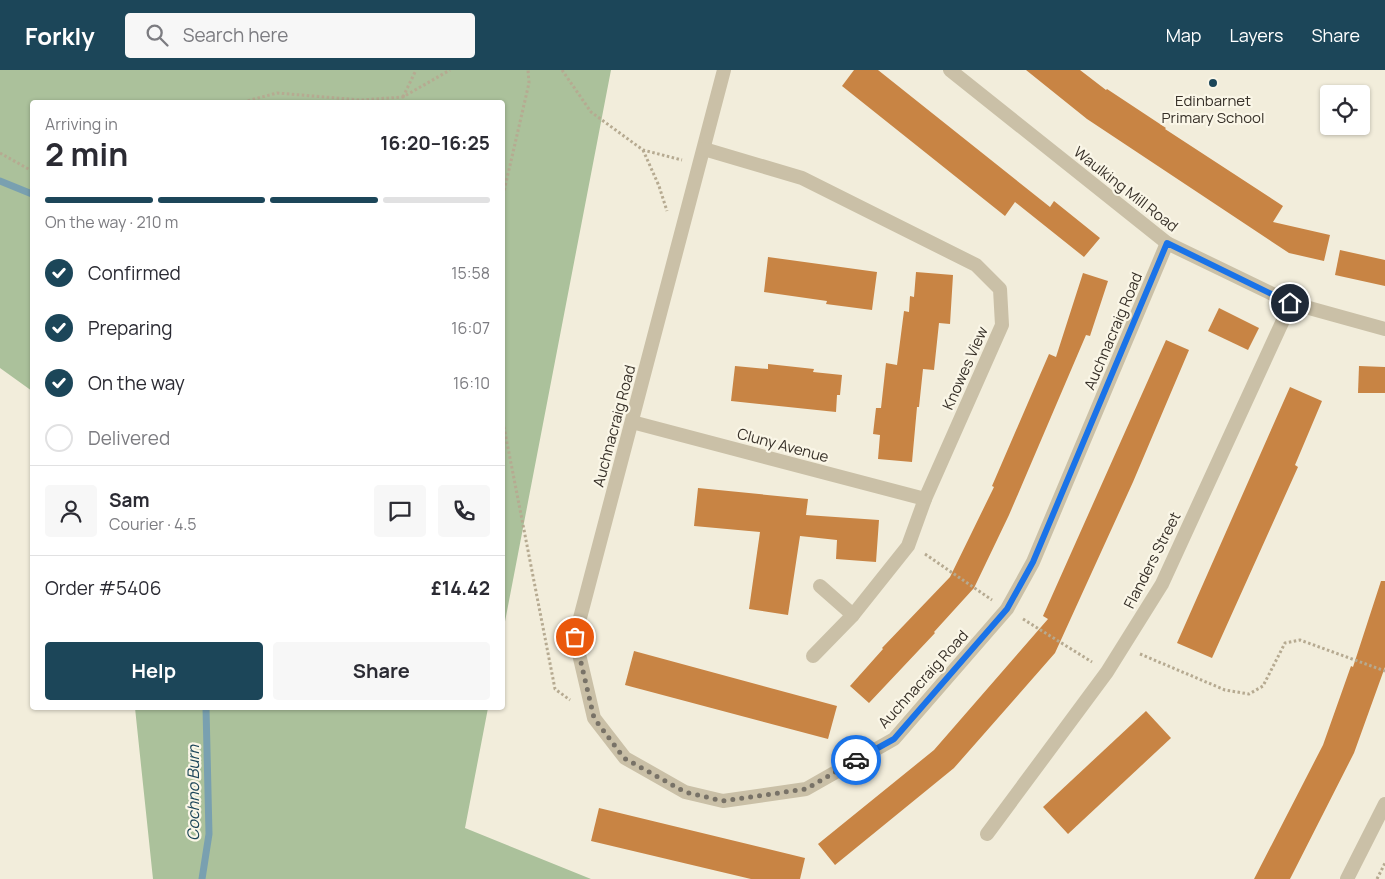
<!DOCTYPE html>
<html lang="en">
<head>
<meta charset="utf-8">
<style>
	:root { --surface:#fff; --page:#f7f7f7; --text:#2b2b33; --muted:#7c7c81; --line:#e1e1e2; --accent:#1c4659 }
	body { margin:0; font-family:Manrope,sans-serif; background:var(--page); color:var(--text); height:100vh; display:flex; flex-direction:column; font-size:19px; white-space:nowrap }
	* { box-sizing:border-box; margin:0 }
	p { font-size:16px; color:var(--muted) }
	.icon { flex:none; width:28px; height:28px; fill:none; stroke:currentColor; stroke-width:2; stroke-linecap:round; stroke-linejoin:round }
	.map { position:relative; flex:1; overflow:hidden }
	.drawer { position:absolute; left:30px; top:30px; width:475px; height:610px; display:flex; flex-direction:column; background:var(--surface); border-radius:5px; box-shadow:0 1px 4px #0004 }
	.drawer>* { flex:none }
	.fabs { position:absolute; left:1320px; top:15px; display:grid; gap:10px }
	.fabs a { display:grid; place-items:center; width:50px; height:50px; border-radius:5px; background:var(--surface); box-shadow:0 1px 4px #0004; font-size:25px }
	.pin { position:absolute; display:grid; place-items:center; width:42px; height:42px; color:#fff; margin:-21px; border:2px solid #fff; border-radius:50%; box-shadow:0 1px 5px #0007 }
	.courier { position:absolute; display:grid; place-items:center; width:50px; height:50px; margin:-25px; border:4px solid #1a73e8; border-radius:50%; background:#fff; color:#222; box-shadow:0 1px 6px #0007 }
	.summary em { font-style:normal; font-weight:700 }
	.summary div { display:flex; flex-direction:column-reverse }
	.summary { display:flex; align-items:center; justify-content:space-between; height:85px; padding:0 15px }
	h1 { font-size:32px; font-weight:700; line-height:38px }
	.bar { display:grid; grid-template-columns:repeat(4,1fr); gap:8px 5px; align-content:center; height:60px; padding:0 15px }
	.bar i { height:6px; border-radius:4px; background:var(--line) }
	.bar .current { background:var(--accent) }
	.bar p { grid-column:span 4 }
	.line { display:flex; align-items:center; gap:12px; padding:0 15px; border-top:1px solid var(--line) }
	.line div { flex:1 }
	.round { display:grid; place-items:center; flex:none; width:52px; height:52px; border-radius:5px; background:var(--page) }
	ol { padding:0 15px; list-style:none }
	li { display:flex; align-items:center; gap:15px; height:55px }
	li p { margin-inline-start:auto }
	li .icon { padding:5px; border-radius:50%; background:var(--accent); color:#fff; stroke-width:4 }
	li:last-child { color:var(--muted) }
	li i { width:28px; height:28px; border:2px solid var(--line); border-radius:50% }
	.cta { display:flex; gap:10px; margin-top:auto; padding:10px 15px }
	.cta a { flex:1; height:58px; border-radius:5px; background:var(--accent); color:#fff; font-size:20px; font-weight:700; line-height:58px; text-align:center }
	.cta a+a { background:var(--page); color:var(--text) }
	header { display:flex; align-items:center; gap:30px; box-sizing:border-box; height:70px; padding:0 25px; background:var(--accent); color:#fff }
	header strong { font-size:24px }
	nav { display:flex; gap:28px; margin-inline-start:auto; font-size:18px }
	.search { width:350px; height:45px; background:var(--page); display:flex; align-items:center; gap:12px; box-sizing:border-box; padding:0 18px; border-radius:5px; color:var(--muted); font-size:19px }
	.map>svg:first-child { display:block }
	.green { fill:#abc19b }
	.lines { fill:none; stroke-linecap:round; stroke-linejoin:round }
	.stream { stroke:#79a0b0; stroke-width:7 }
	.building { fill:#c88444 }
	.path { stroke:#b6aa91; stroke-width:3; stroke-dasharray:2.5 2.5; stroke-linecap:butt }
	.minor { stroke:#cac0a7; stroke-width:14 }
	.tertiary { stroke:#cac0a7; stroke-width:14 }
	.done { stroke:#787267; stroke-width:5; stroke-dasharray:0 9 }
	.route { stroke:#1a73e8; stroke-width:6 }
	.poi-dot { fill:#1c4659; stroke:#faf6e7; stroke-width:2 }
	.labels { text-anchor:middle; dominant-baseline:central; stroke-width:4.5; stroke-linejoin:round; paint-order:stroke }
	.poi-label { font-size:15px; fill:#373028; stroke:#faf6e7 }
	.street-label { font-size:15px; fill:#373028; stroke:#faf6e7 }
	.water-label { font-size:16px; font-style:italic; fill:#1c4659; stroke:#faf6e7 }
</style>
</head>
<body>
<header>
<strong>Forkly</strong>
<div class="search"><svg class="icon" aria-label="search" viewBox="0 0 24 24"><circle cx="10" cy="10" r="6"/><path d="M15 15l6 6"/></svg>Search here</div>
<nav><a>Map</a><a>Layers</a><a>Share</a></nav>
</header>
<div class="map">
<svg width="1385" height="809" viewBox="0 0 1385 809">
	<rect width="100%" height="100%" fill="#f2eddb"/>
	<g class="green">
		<polygon points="0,0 611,0 503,562 502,32 32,32 32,321 0,298"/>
		<polygon points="135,638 488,638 465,758 591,809 153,809"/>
	</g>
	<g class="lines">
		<g class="stream">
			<polyline points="0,111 32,124"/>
			<polyline points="202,809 209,764 206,638"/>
		</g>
	</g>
	<g class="building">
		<polygon points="854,0 878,0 1050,137 1054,131 1100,168 1084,187 1015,132 1005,146 842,16"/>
		<polygon points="1026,0 1080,0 1106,20 1107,19 1166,58 1165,59 1283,136 1273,152 1330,165 1324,191 1289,183 1087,49"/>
		<polygon points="1340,180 1385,190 1385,216 1335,205"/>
		<polygon points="768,187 877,202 872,240 826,234 827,231 764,222"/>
		<polygon points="916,202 953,205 950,254 939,253 934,300 923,299 919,337 917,337 912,392 878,389 880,365 873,364 876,338 881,338 886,293 897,295 904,241 909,242 910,226 914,227"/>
		<polygon points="1083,203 1108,211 1090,266 1086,265 1009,445 974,518 934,562 935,563 869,633 850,616 883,579 882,578 950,507 994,417 992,416 1049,284 1056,287"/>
		<polygon points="1219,238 1259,258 1248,280 1208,261"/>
		<polygon points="1166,270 1189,280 1133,412 1055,583 954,698 835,795 818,774 934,680 1048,549 1043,546"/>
		<polygon points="768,294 814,299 813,302 842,305 840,325 837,325 836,342 731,331 735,296 768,299"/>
		<polygon points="1359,296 1385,297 1385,323 1358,323"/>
		<polygon points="1290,317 1322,331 1295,395 1298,397 1212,588 1177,573"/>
		<polygon points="698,418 808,429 806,445 879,450 876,492 836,489 837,470 800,466 788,545 749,539 760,462 694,456"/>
		<polygon points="1381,511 1385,511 1385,597 1354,683 1290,809 1254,809 1323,675 1351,596 1353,597"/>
		<polygon points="634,581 837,636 828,669 625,615"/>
		<polygon points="1146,641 1171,668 1068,764 1043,737"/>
		<polygon points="599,738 805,788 800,809 751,809 591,771"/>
	</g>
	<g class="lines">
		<g class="path">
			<polyline points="562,0 591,42 643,80 682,90"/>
			<polyline points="403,27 416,0"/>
			<polyline points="243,32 277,23 361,30 403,27 450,0"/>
			<polyline points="643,80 659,116 667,141"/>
			<polyline points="0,83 32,101"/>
			<polyline points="502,130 529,13 528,0"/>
			<polyline points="502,347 555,619 570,630"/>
			<polyline points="925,484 992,530"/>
			<polyline points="1023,549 1092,592"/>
			<polyline points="1140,584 1225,620 1249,624 1263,616 1285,573 1300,570 1385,601"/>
			<polyline points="1377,809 1385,793"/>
		</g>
		<g class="minor">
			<polyline points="724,0 575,567 594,648 625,688 685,722 723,731 806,719 894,669 1007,539 1033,492 1167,173"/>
			<polyline points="950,0 1167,173 1291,233 1385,259"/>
			<polyline points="704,79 802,108 976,195 1000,219 1002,255 925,429 908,476 853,545 813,586"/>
			<polyline points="632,352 925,429"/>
			<polyline points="820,516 853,545"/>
			<polyline points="987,764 1107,602 1162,514 1291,233"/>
		</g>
		<polyline class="tertiary" points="1347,809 1385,734"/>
	</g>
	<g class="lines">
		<polyline class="done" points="575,567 594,648 624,688 685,722 723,731 806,719 856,690"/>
		<polyline class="route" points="856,690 894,669 1007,539 1033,492 1167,173 1290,233"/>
	</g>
	<circle class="poi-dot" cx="1213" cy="13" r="5"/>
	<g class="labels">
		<g class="poi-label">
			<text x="1213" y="30">Edinbarnet<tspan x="1213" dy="17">Primary School</tspan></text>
		</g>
		<g class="street-label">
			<text transform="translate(1126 119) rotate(38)">Waulking Mill Road</text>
			<text transform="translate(1113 261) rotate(-67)">Auchnacraig Road</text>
			<text transform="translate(965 298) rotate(-66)">Knowes View</text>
			<text transform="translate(614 356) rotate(-75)">Auchnacraig Road</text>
			<text transform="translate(783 375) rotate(15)">Cluny Avenue</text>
			<text transform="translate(1152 490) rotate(-63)">Flanders Street</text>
			<text transform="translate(923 609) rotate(-48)">Auchnacraig Road</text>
		</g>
		<g class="water-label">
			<text transform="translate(193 723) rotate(-90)">Cochno Burn</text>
		</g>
	</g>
</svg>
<div class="fabs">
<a><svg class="icon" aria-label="locate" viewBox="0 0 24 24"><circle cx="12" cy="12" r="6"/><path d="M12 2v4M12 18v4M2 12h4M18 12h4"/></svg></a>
</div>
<div class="pin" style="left:575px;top:567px;background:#ea580c"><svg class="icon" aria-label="bag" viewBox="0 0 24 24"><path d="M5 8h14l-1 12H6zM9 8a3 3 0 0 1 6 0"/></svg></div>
<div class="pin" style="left:1290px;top:233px;background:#1f2937"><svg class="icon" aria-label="home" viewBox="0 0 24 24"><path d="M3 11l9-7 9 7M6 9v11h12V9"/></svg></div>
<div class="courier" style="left:856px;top:690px"><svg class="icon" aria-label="car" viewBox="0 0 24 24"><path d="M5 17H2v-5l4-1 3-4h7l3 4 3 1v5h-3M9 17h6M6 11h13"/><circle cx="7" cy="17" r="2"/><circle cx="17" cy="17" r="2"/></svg></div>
<section class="drawer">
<div class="summary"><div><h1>2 min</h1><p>Arriving in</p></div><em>16:20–16:25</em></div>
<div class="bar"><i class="current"></i><i class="current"></i><i class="current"></i><i></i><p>On the way · 210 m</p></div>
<ol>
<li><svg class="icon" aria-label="check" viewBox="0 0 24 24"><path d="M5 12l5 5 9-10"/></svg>Confirmed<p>15:58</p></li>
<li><svg class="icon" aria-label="check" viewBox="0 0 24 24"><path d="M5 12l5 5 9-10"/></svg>Preparing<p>16:07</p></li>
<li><svg class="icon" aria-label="check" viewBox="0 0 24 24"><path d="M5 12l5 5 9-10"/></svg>On the way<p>16:10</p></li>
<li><i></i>Delivered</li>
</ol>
<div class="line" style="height:90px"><a class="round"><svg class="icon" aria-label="person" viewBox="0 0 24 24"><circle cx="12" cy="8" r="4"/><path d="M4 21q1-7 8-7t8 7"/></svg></a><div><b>Sam</b><p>Courier · 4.5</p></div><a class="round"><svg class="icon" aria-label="chat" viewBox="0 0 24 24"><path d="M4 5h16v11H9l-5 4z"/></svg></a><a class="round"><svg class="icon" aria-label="phone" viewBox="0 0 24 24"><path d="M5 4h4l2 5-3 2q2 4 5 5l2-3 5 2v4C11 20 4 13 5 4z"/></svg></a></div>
<div class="line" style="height:65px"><div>Order #5406</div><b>£14.42</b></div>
<div class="cta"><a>Help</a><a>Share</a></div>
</section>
</div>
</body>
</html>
